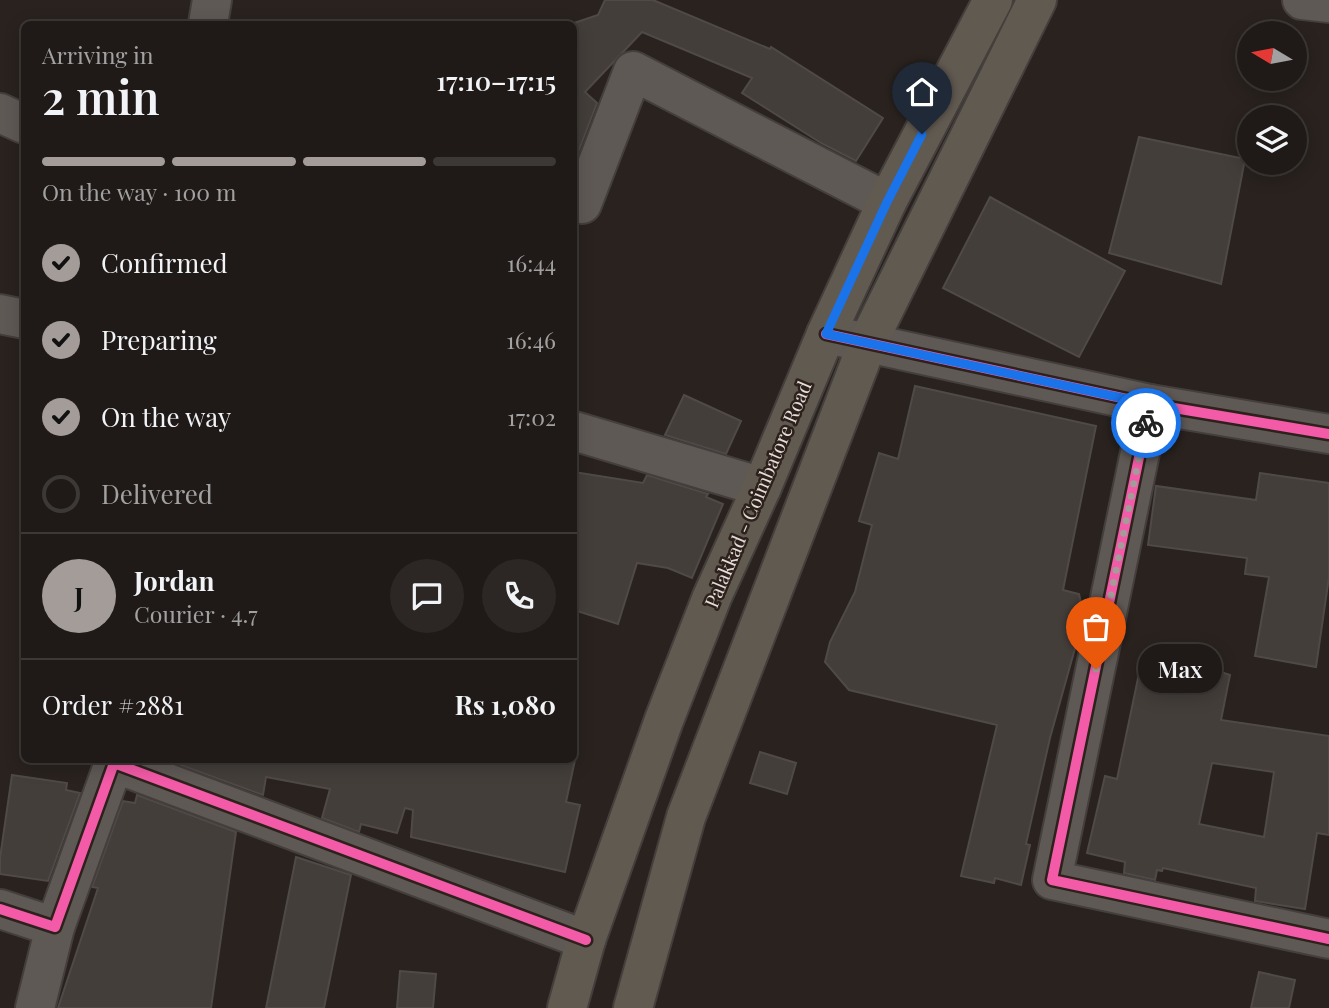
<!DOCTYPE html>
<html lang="en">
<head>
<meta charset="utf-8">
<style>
	:root { --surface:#1f1a17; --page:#2c2724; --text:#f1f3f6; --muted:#a1a1a1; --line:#3c3836; --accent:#a49c99 }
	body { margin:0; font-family:"Playfair Display",serif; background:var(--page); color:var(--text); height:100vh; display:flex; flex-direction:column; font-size:26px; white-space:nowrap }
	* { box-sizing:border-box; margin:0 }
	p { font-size:23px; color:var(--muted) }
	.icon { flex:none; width:38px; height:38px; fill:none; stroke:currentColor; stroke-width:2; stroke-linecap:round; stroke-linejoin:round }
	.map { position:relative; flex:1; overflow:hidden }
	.panel { position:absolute; left:21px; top:21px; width:556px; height:742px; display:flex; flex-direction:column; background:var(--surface); border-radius:10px; box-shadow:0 4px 18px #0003,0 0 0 2px var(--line) }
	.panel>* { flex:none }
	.needle { width:46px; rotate:280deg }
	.tools { position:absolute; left:1237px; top:21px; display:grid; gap:14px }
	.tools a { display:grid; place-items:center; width:70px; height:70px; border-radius:50%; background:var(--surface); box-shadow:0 4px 18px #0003,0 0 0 2px var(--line); font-size:35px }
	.pin { position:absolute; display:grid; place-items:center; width:60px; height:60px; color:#fff; margin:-72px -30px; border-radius:50% 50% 50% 0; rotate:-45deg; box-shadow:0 0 7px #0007 }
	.pin .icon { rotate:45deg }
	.courier { position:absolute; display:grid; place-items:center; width:70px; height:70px; margin:-35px; border:5px solid #1a73e8; border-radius:50%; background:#fff; color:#222; box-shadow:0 2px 9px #0007 }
	.bubble { position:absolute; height:49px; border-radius:24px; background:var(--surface); box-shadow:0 4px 18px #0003,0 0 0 2px var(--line); font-size:23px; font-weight:600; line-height:49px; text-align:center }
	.summary em { font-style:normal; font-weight:600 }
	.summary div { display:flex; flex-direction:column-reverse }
	.summary { display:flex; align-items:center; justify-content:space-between; height:119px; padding:0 21px }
	h1 { font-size:46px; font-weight:600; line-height:52px }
	.bar { display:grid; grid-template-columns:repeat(4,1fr); gap:10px 7px; align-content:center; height:84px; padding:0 21px }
	.bar i { height:9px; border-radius:5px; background:var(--line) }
	.bar .active { background:var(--accent) }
	.bar p { grid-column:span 4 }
	.line { display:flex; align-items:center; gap:18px; padding:0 21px; border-top:2px solid var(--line) }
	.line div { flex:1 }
	.round { display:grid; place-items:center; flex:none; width:74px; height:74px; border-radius:37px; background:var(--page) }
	ol { padding:0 21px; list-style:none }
	li { display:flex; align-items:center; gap:21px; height:77px }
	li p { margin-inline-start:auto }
	li .icon { padding:7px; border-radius:50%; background:var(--accent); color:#111; stroke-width:4 }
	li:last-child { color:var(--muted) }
	li i { width:38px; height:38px; border:4px solid var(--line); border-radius:50% }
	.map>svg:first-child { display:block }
	.building { fill:#433e3a; stroke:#4f4a47; stroke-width:2; fill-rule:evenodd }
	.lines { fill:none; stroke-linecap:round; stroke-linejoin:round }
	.minor-casing { stroke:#443e3c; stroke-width:42 }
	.major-casing { stroke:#443e3c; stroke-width:42 }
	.minor { stroke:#5f5956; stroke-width:38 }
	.major { stroke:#615a51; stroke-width:38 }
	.cycleway-casing { stroke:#2d211b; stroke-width:15 }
	.cycleway { stroke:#f35aa7; stroke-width:10 }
	.done { stroke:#a49c99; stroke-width:7; stroke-dasharray:0 12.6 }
	.route { stroke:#1a73e8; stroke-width:9 }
	.labels { text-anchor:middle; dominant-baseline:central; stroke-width:5; stroke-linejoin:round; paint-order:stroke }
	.street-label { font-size:19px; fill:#e6ddda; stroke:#2d211b }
</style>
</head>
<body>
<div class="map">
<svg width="1329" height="1008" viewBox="0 0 1329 1008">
	<rect width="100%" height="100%" fill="#29221f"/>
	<g class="building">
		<polygon points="605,0 653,0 770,49 771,47 883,118 856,161 821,143 742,93 752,78 642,32 585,92 597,103 574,163 574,23 598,15"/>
		<polygon points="1139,137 1245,159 1221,284 1109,253"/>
		<polygon points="990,197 1125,271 1079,357 943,288"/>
		<polygon points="915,386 1096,426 1063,590 1079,594 1084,616 1050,738 1026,844 1030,845 1021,885 995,878 994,883 961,876 997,725 849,690 825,662 830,642 855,592 872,525 859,521 879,453 898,459"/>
		<polygon points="684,395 741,421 726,454 665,435"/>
		<polygon points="574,472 643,483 647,475 708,494 706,497 723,504 692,578 668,568 637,563 618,624 574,610"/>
		<polygon points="1260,473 1329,483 1329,577 1316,667 1255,656 1269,577 1245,574 1247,558 1148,545 1156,486 1256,500"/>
		<path d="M1142,659L1194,670L1196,664L1230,675L1221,720L1329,736V835L1317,833L1305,909L1255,901L1256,888L1163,868L1162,871L1157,870L1155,880L1124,873L1125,862L1087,853L1105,776L1117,779ZM1212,763L1274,772L1264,837L1199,824Z"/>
		<polygon points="760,752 796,763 787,794 750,783"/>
		<polygon points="167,760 575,760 566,802 580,805 565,872 411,837 413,810 405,808 397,833 361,824 359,832 322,818 330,789 266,777 263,795"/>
		<polygon points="12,775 67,783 66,790 80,793 48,881 0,874 0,858"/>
		<polygon points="137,795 236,832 211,1008 58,1008 98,888 92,887 123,801 135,803"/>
		<polygon points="296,857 351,875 324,1008 266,1008"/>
		<polygon points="400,971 436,974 433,1008 397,1008"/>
		<polygon points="1259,972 1295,980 1289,1008 1251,1008"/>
	</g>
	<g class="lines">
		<defs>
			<g id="minor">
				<polyline points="1302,0 1329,3"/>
				<polyline points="208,24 212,0"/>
				<polyline points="0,113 24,124"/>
				<polyline points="582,204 633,71 887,202"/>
				<polyline points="0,314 24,319"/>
				<polyline points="826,334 1150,404 1329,434"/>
				<polyline points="1150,404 1052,880 1329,939"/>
				<polyline points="574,431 762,487"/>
				<polyline points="0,909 55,927 114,763 586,940"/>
				<polyline points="35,1008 55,927"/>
			</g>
			<g id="major">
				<polyline points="567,1008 586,940 664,720 712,597 762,487 826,334 887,202 993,0"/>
				<polyline points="633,1008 686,817 868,342 1037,0"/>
			</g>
		</defs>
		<use href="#minor" class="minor-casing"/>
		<use href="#major" class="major-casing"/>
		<use href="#minor" class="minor"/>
		<use href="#major" class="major"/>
		<defs>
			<g id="cycleway">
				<polyline points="826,334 1150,404 1329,434"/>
				<polyline points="1150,404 1052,880 1329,939"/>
				<polyline points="0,909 55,927 114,763 586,940"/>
			</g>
		</defs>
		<use href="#cycleway" class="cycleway-casing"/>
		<use href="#cycleway" class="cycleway"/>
	</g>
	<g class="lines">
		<polyline class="done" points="1096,669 1146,423"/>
		<polyline class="route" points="922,134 887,202 826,334 1150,404 1146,423"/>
	</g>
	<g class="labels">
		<g class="street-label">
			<text transform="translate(757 494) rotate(-67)">Palakkad - Coimbatore Road</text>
		</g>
	</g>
</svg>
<div class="tools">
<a><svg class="needle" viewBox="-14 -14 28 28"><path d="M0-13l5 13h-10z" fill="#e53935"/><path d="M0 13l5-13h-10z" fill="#a1a1a1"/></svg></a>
<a><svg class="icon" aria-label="layers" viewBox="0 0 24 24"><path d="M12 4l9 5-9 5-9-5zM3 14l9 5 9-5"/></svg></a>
</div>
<div class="pin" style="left:1096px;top:669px;background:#ea580c"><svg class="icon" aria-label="bag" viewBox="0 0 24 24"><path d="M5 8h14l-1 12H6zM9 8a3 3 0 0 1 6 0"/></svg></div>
<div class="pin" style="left:922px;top:134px;background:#1f2937"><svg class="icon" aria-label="home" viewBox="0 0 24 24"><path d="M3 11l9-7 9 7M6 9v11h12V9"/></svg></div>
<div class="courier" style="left:1146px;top:423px"><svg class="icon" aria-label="bike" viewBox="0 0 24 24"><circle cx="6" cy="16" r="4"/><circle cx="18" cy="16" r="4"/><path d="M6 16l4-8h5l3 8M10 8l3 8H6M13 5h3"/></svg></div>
<div class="bubble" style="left:1138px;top:644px;width:84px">Max</div>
<section class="panel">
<div class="summary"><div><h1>2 min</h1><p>Arriving in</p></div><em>17:10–17:15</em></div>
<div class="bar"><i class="active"></i><i class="active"></i><i class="active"></i><i></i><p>On the way · 100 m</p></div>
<ol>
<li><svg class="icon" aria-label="check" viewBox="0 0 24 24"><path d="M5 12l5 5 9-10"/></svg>Confirmed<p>16:44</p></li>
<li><svg class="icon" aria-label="check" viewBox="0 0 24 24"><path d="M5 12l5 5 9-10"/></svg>Preparing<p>16:46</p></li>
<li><svg class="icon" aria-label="check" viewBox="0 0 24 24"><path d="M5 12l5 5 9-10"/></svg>On the way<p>17:02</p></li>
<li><i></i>Delivered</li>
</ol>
<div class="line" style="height:126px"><b class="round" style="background:var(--accent);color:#111">J</b><div><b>Jordan</b><p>Courier · 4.7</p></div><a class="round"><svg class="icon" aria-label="chat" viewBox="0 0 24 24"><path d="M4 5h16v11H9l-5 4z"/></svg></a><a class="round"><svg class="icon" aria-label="phone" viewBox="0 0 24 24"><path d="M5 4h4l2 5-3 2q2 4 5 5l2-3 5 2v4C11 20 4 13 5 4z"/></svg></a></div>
<div class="line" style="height:91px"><div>Order #2881</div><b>Rs 1,080</b></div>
</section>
</div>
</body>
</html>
